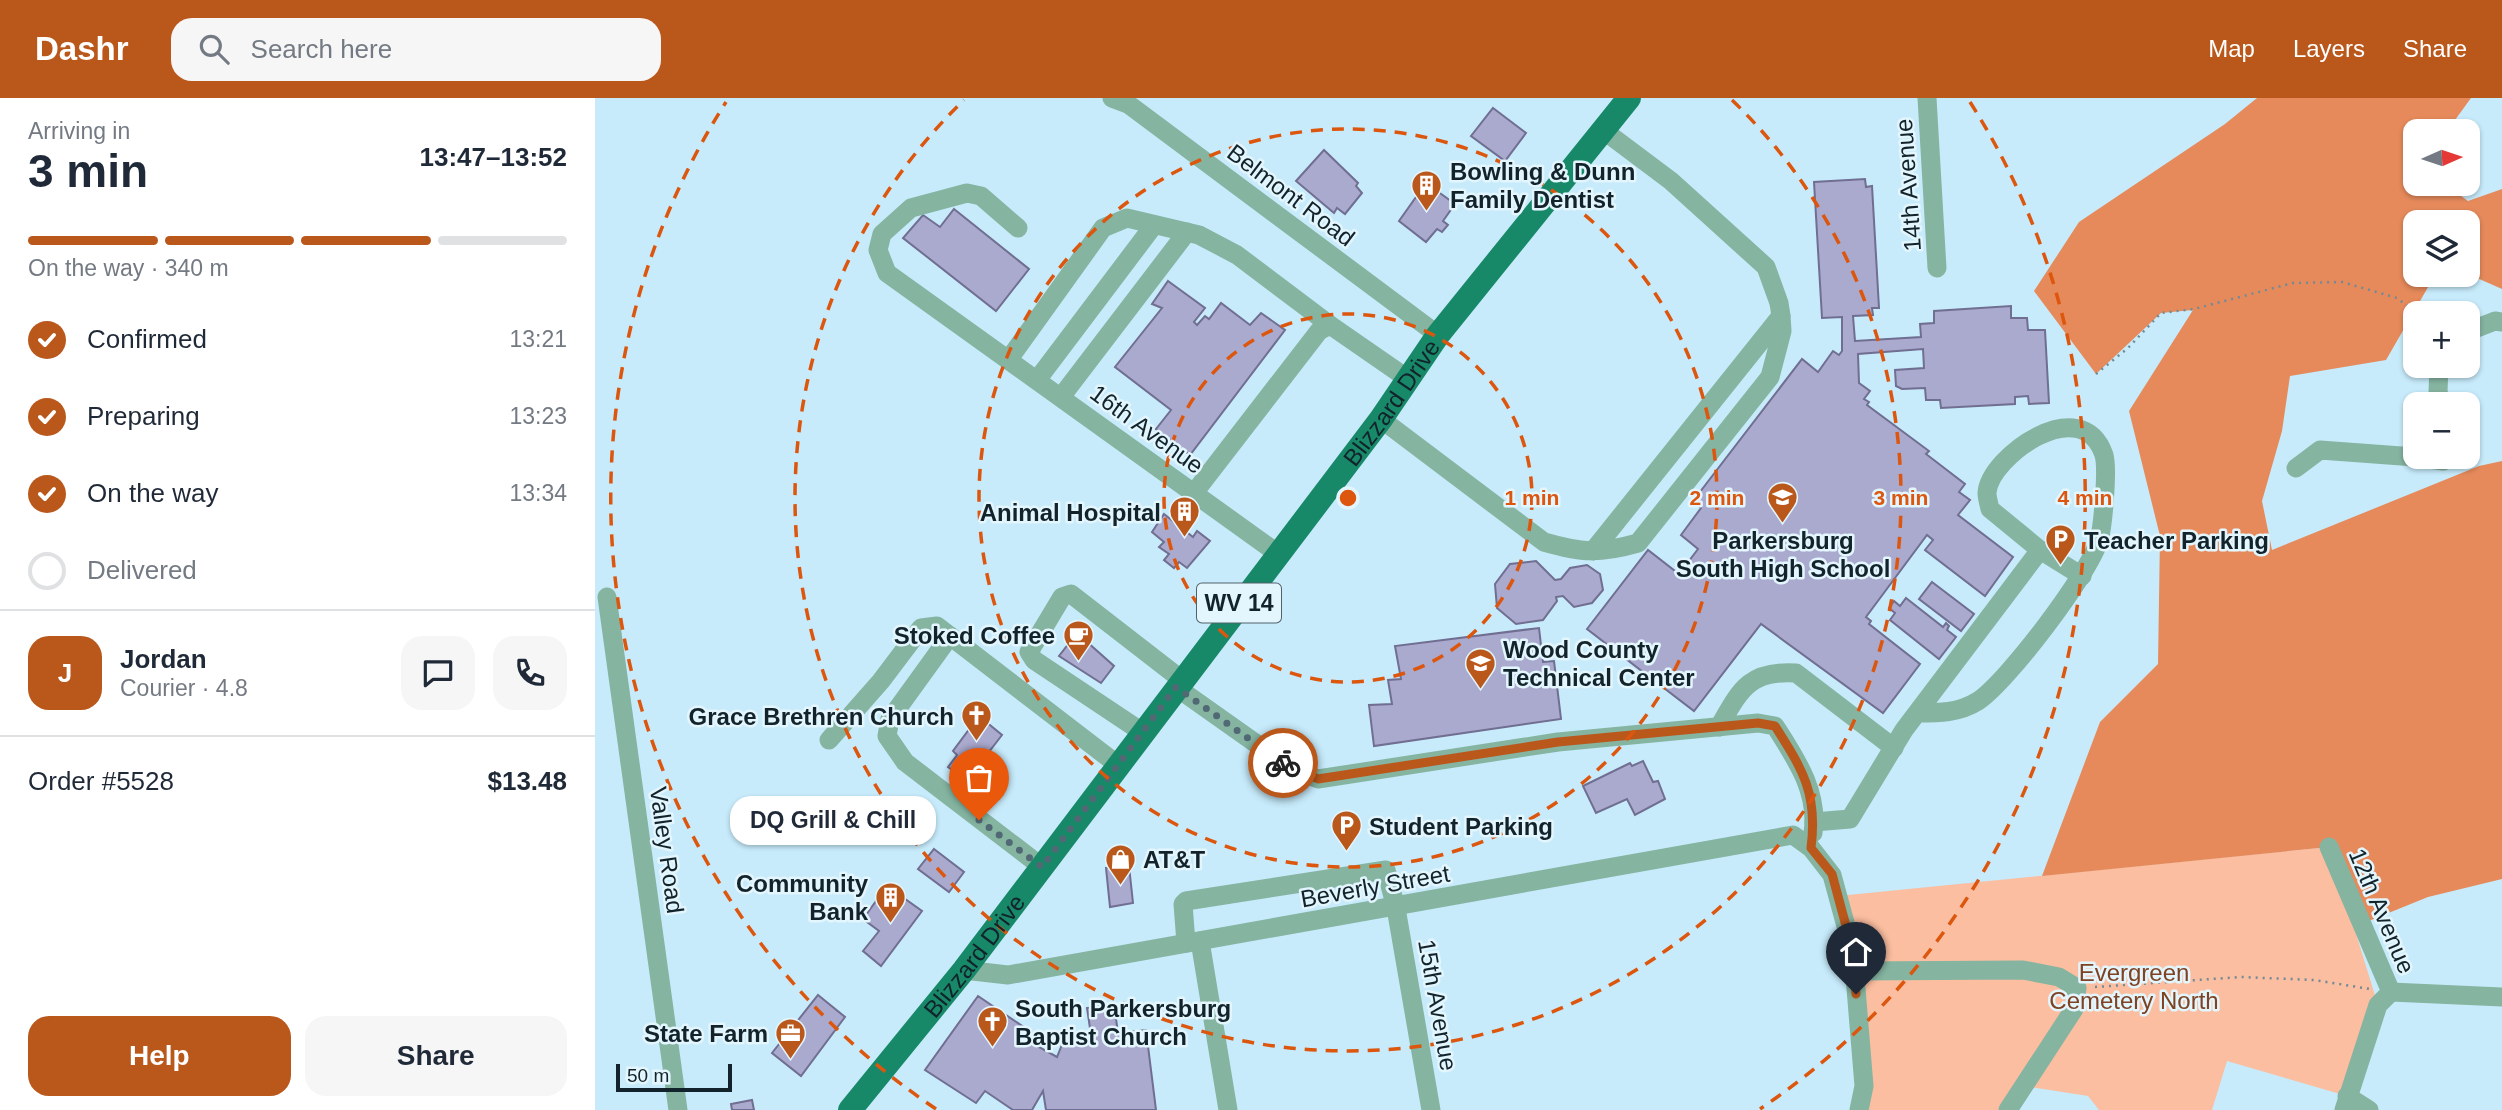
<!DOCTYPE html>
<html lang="en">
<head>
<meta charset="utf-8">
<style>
	:root { --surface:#fff; --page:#f6f6f7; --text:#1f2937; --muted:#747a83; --line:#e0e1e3; --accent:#ba581c }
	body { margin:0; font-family:Helvetica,sans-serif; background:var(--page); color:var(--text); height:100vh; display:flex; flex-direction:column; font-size:26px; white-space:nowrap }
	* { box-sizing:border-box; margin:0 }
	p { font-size:23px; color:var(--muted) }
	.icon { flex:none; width:38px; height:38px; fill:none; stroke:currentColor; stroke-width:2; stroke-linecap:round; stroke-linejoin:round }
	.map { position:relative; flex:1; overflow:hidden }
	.panel { display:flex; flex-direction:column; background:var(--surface); width:595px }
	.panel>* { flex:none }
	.needle { width:46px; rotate:87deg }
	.buttons { position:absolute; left:1808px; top:21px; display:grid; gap:14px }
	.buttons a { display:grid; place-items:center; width:77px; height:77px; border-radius:14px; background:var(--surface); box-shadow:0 2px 5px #0004; font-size:35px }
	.scale { position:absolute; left:21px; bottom:18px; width:116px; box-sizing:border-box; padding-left:7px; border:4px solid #12232b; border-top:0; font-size:19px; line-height:24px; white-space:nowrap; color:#12232b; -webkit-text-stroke:5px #e3f5fd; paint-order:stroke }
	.pin { position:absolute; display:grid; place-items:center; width:60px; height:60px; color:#fff; margin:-72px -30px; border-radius:50% 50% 50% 0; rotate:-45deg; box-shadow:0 0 7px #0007 }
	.pin .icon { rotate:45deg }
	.courier { position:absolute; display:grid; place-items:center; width:70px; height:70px; margin:-35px; border:5px solid #ba581c; border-radius:50%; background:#fff; color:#222; box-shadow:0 2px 9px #0007 }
	.bubble { position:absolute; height:49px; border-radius:21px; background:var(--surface); box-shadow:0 2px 5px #0004; font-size:23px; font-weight:800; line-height:49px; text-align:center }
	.overview em { font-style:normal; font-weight:800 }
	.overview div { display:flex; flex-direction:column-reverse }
	.overview { display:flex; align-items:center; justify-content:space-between; height:119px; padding:0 28px }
	h1 { font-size:46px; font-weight:800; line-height:52px }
	.bar { display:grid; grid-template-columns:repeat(4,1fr); gap:10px 7px; align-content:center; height:84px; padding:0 28px }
	.bar i { height:9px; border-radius:5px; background:var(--line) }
	.bar .on { background:var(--accent) }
	.bar p { grid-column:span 4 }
	.line { display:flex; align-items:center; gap:18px; padding:0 28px; border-top:2px solid var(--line) }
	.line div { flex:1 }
	.round { display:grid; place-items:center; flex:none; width:74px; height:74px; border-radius:21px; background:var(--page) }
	ol { padding:0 28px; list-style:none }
	li { display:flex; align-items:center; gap:21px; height:77px }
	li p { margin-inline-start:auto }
	li .icon { padding:7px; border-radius:50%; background:var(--accent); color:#fff; stroke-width:4 }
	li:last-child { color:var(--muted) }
	li i { width:38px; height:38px; border:4px solid var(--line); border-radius:50% }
	.primary-button { display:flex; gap:14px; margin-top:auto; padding:14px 28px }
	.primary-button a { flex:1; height:80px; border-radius:21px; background:var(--accent); color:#fff; font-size:28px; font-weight:800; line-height:80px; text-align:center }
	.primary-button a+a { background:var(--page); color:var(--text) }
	header { display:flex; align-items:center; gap:42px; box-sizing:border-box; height:98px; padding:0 35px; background:var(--accent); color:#fff }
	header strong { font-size:33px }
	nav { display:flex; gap:38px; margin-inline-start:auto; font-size:24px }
	.search { width:490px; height:63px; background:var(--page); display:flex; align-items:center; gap:18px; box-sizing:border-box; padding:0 24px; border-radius:21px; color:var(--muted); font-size:26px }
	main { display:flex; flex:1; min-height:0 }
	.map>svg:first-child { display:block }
	.green { fill:#fbbea0 }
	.forest { fill:#e68a5b }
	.building { fill:#aaa9ce; stroke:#706e91; stroke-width:2 }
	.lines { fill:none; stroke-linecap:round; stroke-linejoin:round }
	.path { stroke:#708b97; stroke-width:2.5; stroke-dasharray:2 5; stroke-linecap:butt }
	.minor { stroke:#85b4a1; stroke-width:19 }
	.major { stroke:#188968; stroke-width:24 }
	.done { stroke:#516974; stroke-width:7; stroke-dasharray:0 12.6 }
	.route { stroke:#ba581c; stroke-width:9 }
	.ring { fill:none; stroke:#dd560e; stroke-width:3.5; stroke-dasharray:12 9 }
	.labels { text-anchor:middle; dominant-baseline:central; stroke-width:5; stroke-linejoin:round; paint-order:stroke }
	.shield { fill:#e3f5fd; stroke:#51626a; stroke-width:2 }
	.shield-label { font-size:23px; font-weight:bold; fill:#12232b }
	.poi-label { font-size:24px; font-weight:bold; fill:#12232b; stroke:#e3f5fd; text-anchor:start }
	.street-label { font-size:24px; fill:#12232b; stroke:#e3f5fd }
	.park-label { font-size:24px; fill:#7f4222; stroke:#e3f5fd }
	.centre { fill:#dd560e; stroke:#e3f5fd; stroke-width:3.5 }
	.ring-label { font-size:21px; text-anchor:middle; font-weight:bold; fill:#dd560e; stroke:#e3f5fd; stroke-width:5; stroke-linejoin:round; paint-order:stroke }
</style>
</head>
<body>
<header>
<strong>Dashr</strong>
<div class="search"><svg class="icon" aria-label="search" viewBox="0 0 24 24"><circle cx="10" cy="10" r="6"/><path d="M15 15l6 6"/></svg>Search here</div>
<nav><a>Map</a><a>Layers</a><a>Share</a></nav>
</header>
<main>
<section class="panel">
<div class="overview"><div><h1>3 min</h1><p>Arriving in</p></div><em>13:47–13:52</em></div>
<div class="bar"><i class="on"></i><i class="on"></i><i class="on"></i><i></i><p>On the way · 340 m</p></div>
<ol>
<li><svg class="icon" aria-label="check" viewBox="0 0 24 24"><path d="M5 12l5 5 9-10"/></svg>Confirmed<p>13:21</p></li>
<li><svg class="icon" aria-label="check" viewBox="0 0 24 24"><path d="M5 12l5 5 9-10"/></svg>Preparing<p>13:23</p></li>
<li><svg class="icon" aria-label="check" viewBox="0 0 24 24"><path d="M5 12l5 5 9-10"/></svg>On the way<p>13:34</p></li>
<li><i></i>Delivered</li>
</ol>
<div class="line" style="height:126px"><b class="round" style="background:var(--accent);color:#fff">J</b><div><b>Jordan</b><p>Courier · 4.8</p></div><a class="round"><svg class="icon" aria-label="chat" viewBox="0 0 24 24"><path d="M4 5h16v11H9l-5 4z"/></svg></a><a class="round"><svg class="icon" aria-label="phone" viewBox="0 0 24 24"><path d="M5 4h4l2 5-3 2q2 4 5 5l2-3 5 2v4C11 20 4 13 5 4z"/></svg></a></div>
<div class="line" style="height:91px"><div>Order #5528</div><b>$13.48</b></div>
<div class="primary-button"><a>Help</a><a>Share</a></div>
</section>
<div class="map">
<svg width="1907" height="1012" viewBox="0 0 1907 1012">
	<rect width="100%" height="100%" fill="#c7ebfb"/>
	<polygon class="green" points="1734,749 1783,907 1752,998 1632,963 1617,1012 1504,1012 1493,998 1429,988 1413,1012 1264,1012 1243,798"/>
	<polygon class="forest" points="1662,0 1876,0 1852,33 1820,33 1820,86 1850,86 1873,103 1907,91 1907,191 1873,176 1872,124 1820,124 1820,177 1840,177 1791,262 1695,278 1687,333 1667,403 1677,452 1884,368 1907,363 1907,781 1833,799 1759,829 1734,749 1447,778 1505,624 1563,566 1565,438 1534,313 1598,212 1566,215 1501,276 1439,193 1484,124 1630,26"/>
	<g class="building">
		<polygon points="898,10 931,35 910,63 876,38"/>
		<polygon points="729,52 763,85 761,88 767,95 750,116 742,110 739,115 701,83"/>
		<polygon points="1270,81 1271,89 1277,88 1284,210 1277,210 1278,217 1258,218 1260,243 1326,239 1325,226 1339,225 1339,213 1416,208 1416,220 1432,220 1433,232 1450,232 1454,305 1434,306 1433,298 1420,299 1420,306 1346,310 1345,302 1331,302 1330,290 1307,291 1301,288 1300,272 1329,270 1328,251 1263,256 1264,285 1275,293 1269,301 1274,304 1272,307 1334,353 1331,356 1370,386 1364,394 1375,402 1363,417 1418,459 1390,498 1330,452 1338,442 1332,437 1271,519 1276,523 1274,526 1325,566 1288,615 1166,526 1099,613 992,531 1053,452 1084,476 1103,451 1086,437 1106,410 1098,403 1207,261 1223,274 1238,253 1244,257 1247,253 1247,219 1227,220 1219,84"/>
		<polygon points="831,85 860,106 848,123 853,127 847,134 842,131 831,144 804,123"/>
		<polygon points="359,111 434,171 401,213 308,140 328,117 345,129"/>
		<polygon points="573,183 610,210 599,224 602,227 610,218 614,221 626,205 655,227 666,215 690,232 595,357 561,331 576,312 520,269 567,210 557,206"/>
		<polygon points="569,416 598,439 602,433 615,443 592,470 584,464 579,470 569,462 574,456 564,449 569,444 557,434"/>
		<polygon points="941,463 960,482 966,481 975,470 992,467 1005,476 1008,492 997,505 979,509 968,498 961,499 962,503 948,522 921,526 902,510 900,486 915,466"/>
		<polygon points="1337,484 1379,516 1366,533 1324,501"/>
		<polygon points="1311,500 1348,529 1351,525 1354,528 1352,532 1361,539 1344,561 1295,522 1300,515 1294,510 1299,503 1305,508"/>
		<polygon points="944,530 948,564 959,563 966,621 779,648 774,607 797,606 793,582 806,581 800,548"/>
		<polygon points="482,535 519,568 506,585 464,558"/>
		<polygon points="384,618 407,637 387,663 394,668 388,676 380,671 371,682 353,669 362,657 358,653"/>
		<polygon points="1048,663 1058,684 1063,683 1070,701 1040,717 1032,701 1001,715 988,688 1035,665 1037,668"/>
		<polygon points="339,751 369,774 354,794 323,771"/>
		<polygon points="534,768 538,805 515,809 511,770"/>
		<polygon points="292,788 327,813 286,868 268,853 284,833 268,821"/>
		<polygon points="223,897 250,919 206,978 177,955"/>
		<polygon points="383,898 439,936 433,943 462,959 468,944 496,937 492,910 519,906 523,935 551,932 561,1012 451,1012 448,993 437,1012 418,1012 390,993 381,1005 330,972"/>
		<polygon points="157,1002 159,1012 137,1012 136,1006"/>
	</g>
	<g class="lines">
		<g class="path">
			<polyline points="1501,276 1533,250 1566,215 1599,211 1698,185 1747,184 1802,200 1821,215"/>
			<polyline points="1500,889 1646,879 1719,882 1775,891"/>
		</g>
		<g class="minor">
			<polyline points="517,0 533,6 843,237"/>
			<polyline points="1332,0 1342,170"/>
			<polyline points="423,130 386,98 372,95 316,110 287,136 283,152 292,175 682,455"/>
			<polyline points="1872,234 1900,223 1907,224"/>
			<polyline points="414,261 508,130 532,120 604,137 642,157 735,227"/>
			<polyline points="1844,268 1843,294 1847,306"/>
			<polyline points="442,282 559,127"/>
			<polyline points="466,299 592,134"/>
			<path d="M786,321L949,444C987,455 1004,456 1043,445L1175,279L1187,233L1186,218L1184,205L1171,169L1076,83L1008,32"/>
			<polyline points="1820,359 1848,363 1850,359"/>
			<polyline points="1701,370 1725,352 1820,359"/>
			<polyline points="599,395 724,233 735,227 813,281"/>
			<polyline points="1445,452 1487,478"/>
			<polyline points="998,453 1186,218"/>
			<polyline points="12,499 83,1012"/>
			<polyline points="355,538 295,621 292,638 310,664 447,769"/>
			<path d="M581,589L697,671L723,681L963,644L1163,625L1180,628C1201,661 1224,694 1218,735"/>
			<path d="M1124,629C1145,592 1154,572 1201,575L1299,650"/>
			<polyline points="547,634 439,562 434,554 467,499 476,496 587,582"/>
			<polyline points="234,642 286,583 326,530 342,528 523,667"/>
			<path d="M1219,724L1255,721L1309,632L1445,452L1395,411C1394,406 1392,400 1392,395C1394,359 1487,292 1509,357C1513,371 1508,428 1504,442C1495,475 1412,584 1383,603C1364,615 1344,615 1322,615"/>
			<polyline points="1734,749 1796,894 1783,907 1749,1012"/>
			<polyline points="605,843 633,1012"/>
			<polyline points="591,845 588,806 591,803 791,772 801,810 836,1012"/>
			<polyline points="369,872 413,877 1198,737 1216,750 1237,777 1258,854 1269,988 1264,1012"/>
			<polyline points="1259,873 1428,872 1464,879 1482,890 1479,911 1413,1012"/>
			<polyline points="1796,894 1907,899"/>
			<polyline points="1752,998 1774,1012"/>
		</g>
		<path class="major" id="s1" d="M255,1012L369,872L786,321L843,237L1034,0"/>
	</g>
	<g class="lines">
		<polyline class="done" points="384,722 447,769 581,589 688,665"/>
		<path class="route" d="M688,665L723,681L963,644L1163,625L1180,628C1208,672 1223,696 1216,750L1237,776L1258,854L1261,896"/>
	</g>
	<g class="ring">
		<circle cx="753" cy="400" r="184"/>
		<circle cx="753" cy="400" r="369"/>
		<path d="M1137 2A553 553 0 1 1 369 2"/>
		<path d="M341 1011A737 737 0 0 1 131 4M1375 4A737 737 0 0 1 1165 1011"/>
	</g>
	<defs>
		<symbol id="building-pin" viewBox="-11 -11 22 30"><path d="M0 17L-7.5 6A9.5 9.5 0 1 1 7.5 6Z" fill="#ba581c" stroke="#e3f5fd"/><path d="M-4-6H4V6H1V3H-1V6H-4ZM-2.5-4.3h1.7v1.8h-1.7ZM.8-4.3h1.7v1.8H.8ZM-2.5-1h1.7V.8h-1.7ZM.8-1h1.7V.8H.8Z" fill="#fff"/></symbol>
		<symbol id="school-pin" viewBox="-11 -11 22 30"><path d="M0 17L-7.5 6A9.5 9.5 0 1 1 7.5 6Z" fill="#ba581c" stroke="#e3f5fd"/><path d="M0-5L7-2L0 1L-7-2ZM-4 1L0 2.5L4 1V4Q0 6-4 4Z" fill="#fff"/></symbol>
		<symbol id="parking-pin" viewBox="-11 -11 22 30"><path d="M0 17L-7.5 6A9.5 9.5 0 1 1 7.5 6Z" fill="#ba581c" stroke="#e3f5fd"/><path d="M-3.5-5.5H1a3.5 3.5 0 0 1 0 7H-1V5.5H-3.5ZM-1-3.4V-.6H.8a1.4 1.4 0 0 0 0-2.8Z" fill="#fff"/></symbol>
		<symbol id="cafe-pin" viewBox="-11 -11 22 30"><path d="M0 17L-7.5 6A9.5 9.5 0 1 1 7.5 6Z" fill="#ba581c" stroke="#e3f5fd"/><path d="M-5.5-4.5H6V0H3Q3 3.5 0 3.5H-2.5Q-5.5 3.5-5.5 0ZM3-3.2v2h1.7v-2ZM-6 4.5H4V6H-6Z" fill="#fff"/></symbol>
		<symbol id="church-pin" viewBox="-11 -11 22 30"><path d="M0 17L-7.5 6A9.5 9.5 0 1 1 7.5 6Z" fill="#ba581c" stroke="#e3f5fd"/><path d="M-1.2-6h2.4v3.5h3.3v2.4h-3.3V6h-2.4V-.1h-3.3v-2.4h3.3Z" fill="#fff"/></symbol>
		<symbol id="shop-pin" viewBox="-11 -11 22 30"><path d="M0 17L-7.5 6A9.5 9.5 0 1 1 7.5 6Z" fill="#ba581c" stroke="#e3f5fd"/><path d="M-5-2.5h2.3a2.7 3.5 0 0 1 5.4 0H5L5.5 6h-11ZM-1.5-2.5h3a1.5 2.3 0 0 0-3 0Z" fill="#fff"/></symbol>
		<symbol id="office-pin" viewBox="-11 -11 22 30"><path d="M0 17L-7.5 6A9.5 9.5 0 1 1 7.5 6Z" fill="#ba581c" stroke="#e3f5fd"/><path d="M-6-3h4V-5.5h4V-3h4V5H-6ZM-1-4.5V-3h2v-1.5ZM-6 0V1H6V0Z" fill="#fff"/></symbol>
	</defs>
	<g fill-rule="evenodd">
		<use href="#building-pin" x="814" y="70" width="35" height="47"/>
		<use href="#school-pin" x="1170" y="382" width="35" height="47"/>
		<use href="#building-pin" x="572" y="396" width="35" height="47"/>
		<use href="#parking-pin" x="1448" y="424" width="35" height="47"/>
		<use href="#cafe-pin" x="466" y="520" width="35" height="47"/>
		<use href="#school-pin" x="868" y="548" width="35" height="47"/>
		<use href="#church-pin" x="364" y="600" width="35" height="47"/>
		<use href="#parking-pin" x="734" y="710" width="35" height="47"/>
		<use href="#shop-pin" x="508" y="744" width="35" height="47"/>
		<use href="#building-pin" x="278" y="782" width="35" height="47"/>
		<use href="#church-pin" x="380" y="906" width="35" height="47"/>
		<use href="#office-pin" x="178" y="918" width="35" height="47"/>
	</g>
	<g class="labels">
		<rect class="shield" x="602" y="485.5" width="84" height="39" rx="5"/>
		<g class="shield-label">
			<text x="644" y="505">WV 14</text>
		</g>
		<g class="poi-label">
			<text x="855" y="73">Bowling &amp; Dunn<tspan x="855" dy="28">Family Dentist</tspan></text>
			<text x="566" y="414" text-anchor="end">Animal Hospital</text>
			<text x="1188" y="442" text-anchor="middle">Parkersburg<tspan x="1188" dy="28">South High School</tspan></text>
			<text x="1489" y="442">Teacher Parking</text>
			<text x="460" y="537" text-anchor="end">Stoked Coffee</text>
			<text x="908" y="551">Wood County<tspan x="908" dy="28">Technical Center</tspan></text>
			<text x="359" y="618" text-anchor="end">Grace Brethren Church</text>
			<text x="774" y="728">Student Parking</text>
			<text x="548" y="761">AT&amp;T</text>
			<text x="273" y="785" text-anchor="end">Community<tspan x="273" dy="28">Bank</tspan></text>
			<text x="420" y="910">South Parkersburg<tspan x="420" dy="28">Baptist Church</tspan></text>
			<text x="173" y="935" text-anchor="end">State Farm</text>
		</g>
		<g class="street-label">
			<text transform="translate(1313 87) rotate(-94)">14th Avenue</text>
			<text transform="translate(696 97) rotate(37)">Belmont Road</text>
			<text stroke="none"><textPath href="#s1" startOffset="891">Blizzard Drive</textPath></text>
			<text transform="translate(552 331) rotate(36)">16th Avenue</text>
			<text transform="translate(72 752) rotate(82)">Valley Road</text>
			<text transform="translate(780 788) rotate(-10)">Beverly Street</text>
			<text transform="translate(1787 813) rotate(67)">12th Avenue</text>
			<text stroke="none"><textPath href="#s1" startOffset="198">Blizzard Drive</textPath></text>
			<text transform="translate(843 907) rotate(80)">15th Avenue</text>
		</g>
		<g class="park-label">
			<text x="1539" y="874">Evergreen<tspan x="1539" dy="28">Cemetery North</tspan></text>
		</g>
	</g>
	<circle cx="753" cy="400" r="10" class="centre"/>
	<g class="ring-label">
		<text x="937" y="407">1 min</text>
		<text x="1122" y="407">2 min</text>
		<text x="1306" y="407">3 min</text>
		<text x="1490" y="407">4 min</text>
	</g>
</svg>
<div class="buttons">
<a><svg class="needle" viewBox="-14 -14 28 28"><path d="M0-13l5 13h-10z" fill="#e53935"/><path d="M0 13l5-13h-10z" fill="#747a83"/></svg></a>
<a><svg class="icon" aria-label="layers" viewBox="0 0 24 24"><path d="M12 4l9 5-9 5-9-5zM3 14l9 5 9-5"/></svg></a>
<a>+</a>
<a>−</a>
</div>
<div class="scale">50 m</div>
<div class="pin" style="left:384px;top:722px;background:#ea580c"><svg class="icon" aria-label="bag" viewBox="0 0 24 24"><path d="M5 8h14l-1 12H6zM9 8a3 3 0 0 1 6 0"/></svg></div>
<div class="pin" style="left:1261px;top:896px;background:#1f2937"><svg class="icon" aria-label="home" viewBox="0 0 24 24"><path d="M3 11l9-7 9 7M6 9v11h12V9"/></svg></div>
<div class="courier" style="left:688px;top:665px"><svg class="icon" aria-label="bike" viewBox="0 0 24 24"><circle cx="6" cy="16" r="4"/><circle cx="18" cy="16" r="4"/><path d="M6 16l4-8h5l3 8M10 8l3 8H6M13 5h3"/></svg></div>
<div class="bubble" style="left:135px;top:698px;width:206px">DQ Grill &amp; Chill</div>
</div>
</main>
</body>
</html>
